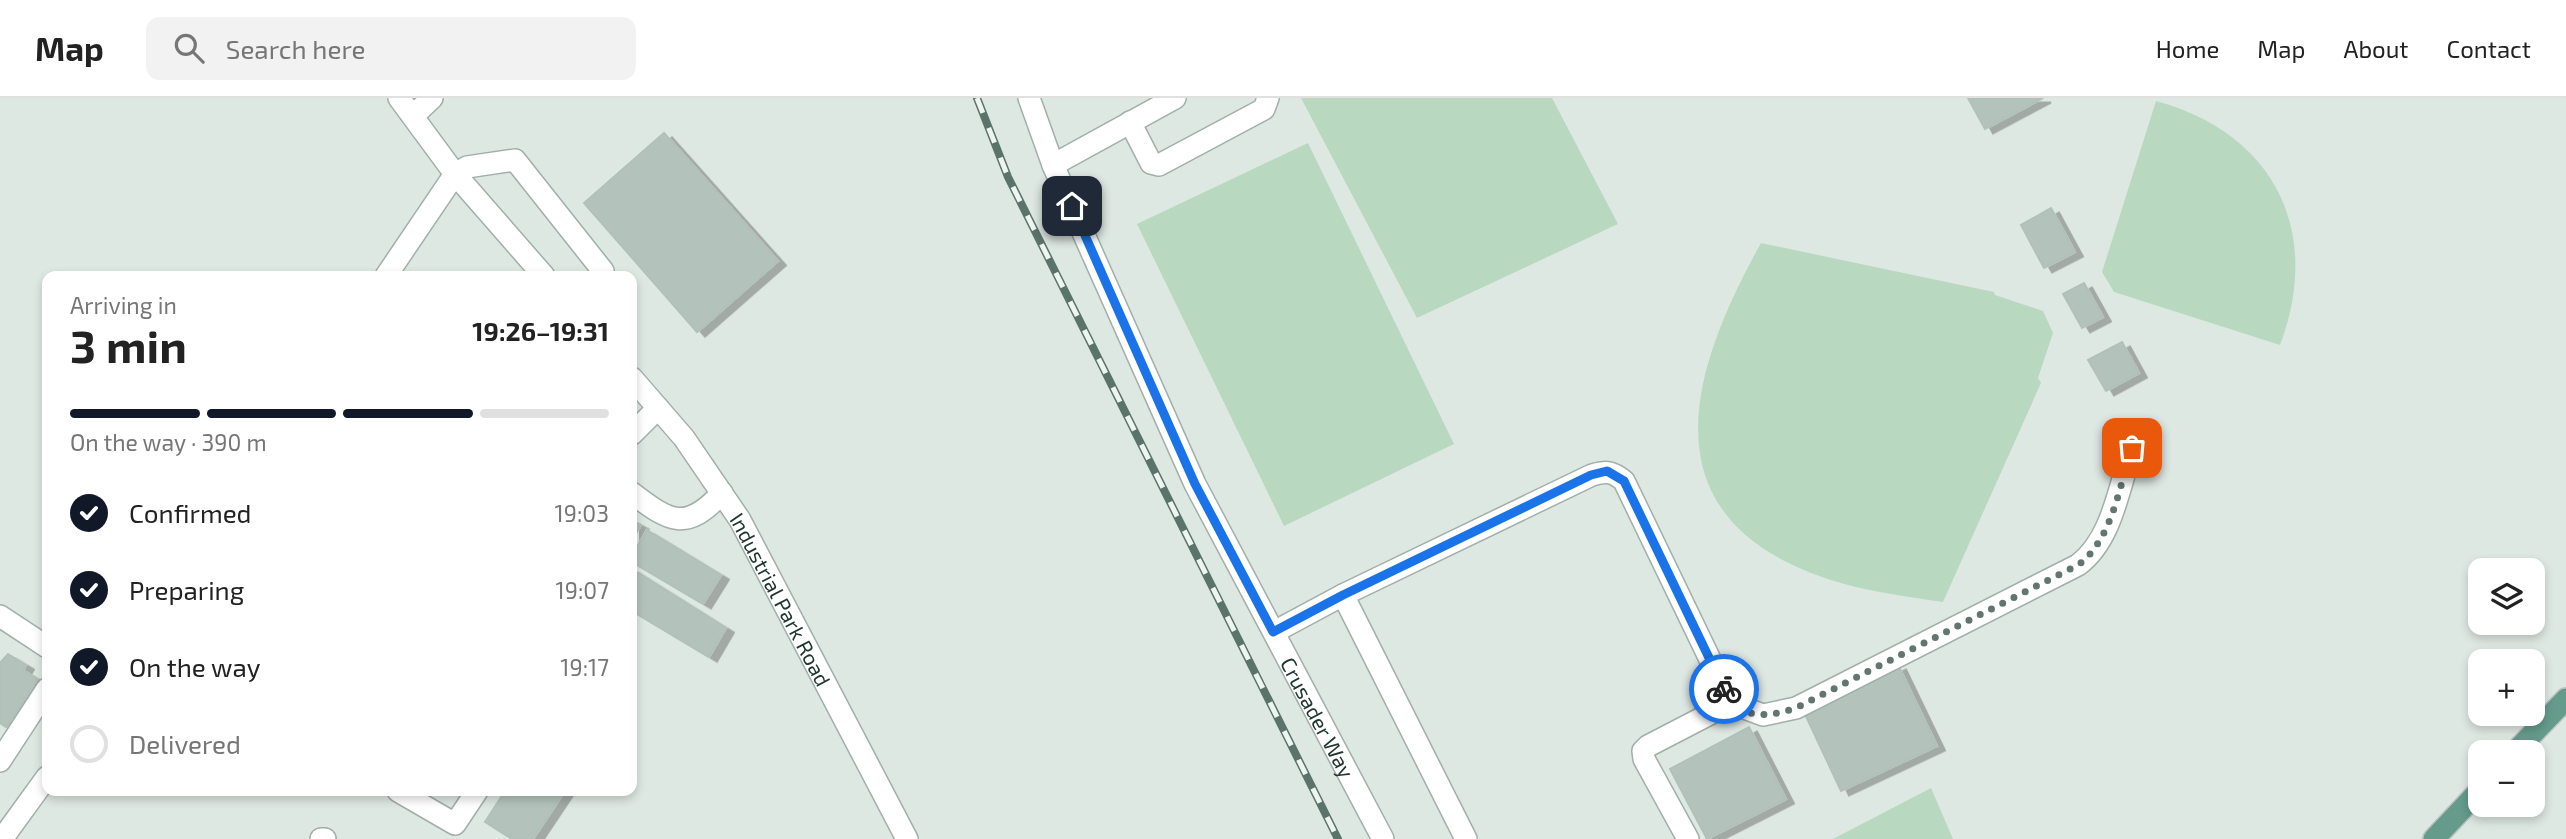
<!DOCTYPE html>
<html lang="en">
<head>
<meta charset="utf-8">
<style>
	:root { --surface:#fff; --page:#f2f2f2; --text:#222; --muted:#767676; --line:#e0e0e0; --accent:#111827 }
	body { margin:0; font-family:"Exo 2",sans-serif; background:var(--page); color:var(--text); height:100vh; display:flex; flex-direction:column; font-size:26px; white-space:nowrap }
	* { box-sizing:border-box; margin:0 }
	p { font-size:23px; color:var(--muted) }
	.icon { flex:none; width:38px; height:38px; fill:none; stroke:currentColor; stroke-width:2; stroke-linecap:round; stroke-linejoin:round }
	.map { position:relative; flex:1; overflow:hidden }
	.drawer { position:absolute; left:42px; top:173px; width:595px; height:525px; display:flex; flex-direction:column; background:var(--surface); border-radius:14px; box-shadow:0 4px 10px #0003 }
	.drawer>* { flex:none }
	.controls { position:absolute; left:2468px; top:460px; display:grid; gap:14px }
	.controls a { display:grid; place-items:center; width:77px; height:77px; border-radius:14px; background:var(--surface); box-shadow:0 4px 10px #0003; font-size:35px }
	.pin { position:absolute; display:grid; place-items:center; width:60px; height:60px; color:#fff; margin:-30px; border-radius:14px; box-shadow:0 4px 10px #0006 }
	.courier { position:absolute; display:grid; place-items:center; width:70px; height:70px; margin:-35px; border:5px solid #1a73e8; border-radius:50%; background:#fff; color:#222; box-shadow:0 2px 9px #0007 }
	.headline em { font-style:normal; font-weight:700 }
	.headline div { display:flex; flex-direction:column-reverse }
	.headline { display:flex; align-items:center; justify-content:space-between; height:119px; padding:0 28px }
	h1 { font-size:46px; font-weight:700; line-height:52px }
	.bar { display:grid; grid-template-columns:repeat(4,1fr); gap:10px 7px; align-content:center; height:84px; padding:0 28px }
	.bar i { height:9px; border-radius:5px; background:var(--line) }
	.bar .on { background:var(--accent) }
	.bar p { grid-column:span 4 }
	ol { padding:0 28px; list-style:none }
	li { display:flex; align-items:center; gap:21px; height:77px }
	li p { margin-inline-start:auto }
	li .icon { padding:7px; border-radius:50%; background:var(--accent); color:#fff; stroke-width:4 }
	li:last-child { color:var(--muted) }
	li i { width:38px; height:38px; border:4px solid var(--line); border-radius:50% }
	header { display:flex; align-items:center; gap:42px; box-sizing:border-box; height:98px; padding:0 35px; background:var(--surface); border-bottom:2px solid var(--line) }
	header strong { font-size:33px }
	nav { display:flex; gap:38px; margin-inline-start:auto; font-size:24px }
	.search { width:490px; height:63px; background:var(--page); display:flex; align-items:center; gap:18px; box-sizing:border-box; padding:0 24px; border-radius:14px; color:var(--muted); font-size:26px }
	.map>svg:first-child { display:block }
	.green { fill:#b8d9bf }
	.building { fill:#b3c3bc; stroke:#b1c1ba; stroke-width:2; filter:url(#shadow) }
	.lines { fill:none; stroke-linecap:round; stroke-linejoin:round }
	.minor-casing { stroke:#a1afaa; stroke-width:24 }
	.major-casing { stroke:#bcc3c1; stroke-width:24 }
	.minor { stroke:#fff; stroke-width:21 }
	.major { stroke:#659b8b; stroke-width:21 }
	.rail-casing { stroke:#5a736b; stroke-width:8 }
	.rail { stroke:#eef5f1; stroke-width:5; stroke-dasharray:16; stroke-linecap:butt }
	.done { stroke:#62756f; stroke-width:7; stroke-dasharray:0 12.6 }
	.route { stroke:#1a73e8; stroke-width:9 }
	.labels { text-anchor:middle; dominant-baseline:central; stroke-width:7; stroke-linejoin:round; paint-order:stroke }
	.street-label { font-size:21px; fill:#203730; stroke:#eef5f1 }
</style>
</head>
<body>
<header>
<strong>Map</strong>
<div class="search"><svg class="icon" aria-label="search" viewBox="0 0 24 24"><circle cx="10" cy="10" r="6"/><path d="M15 15l6 6"/></svg>Search here</div>
<nav><a>Home</a><a>Map</a><a>About</a><a>Contact</a></nav>
</header>
<div class="map">
<svg width="2566" height="741" viewBox="0 0 2566 741">
	<defs>
		<filter id="shadow"><feDropShadow dx="8" dy="4.5" stdDeviation="0" flood-color="#0004"/></filter>
	</defs>
	<rect width="100%" height="100%" fill="#dee8e3"/>
	<g class="green">
		<polygon points="1301,0 1552,0 1618,126 1417,220"/>
		<path d="M2156,3C2274,35 2323,133 2280,247L2114,194L2102,174Z"/>
		<polygon points="1308,45 1454,346 1284,428 1137,126"/>
		<path d="M1761,145L1994,194L1995,197L2043,213L2053,235L2038,280L2041,285L1943,504C1896,497 1848,491 1804,472C1644,405 1696,262 1761,145Z"/>
		<polygon points="1931,690 1953,741 1833,741"/>
	</g>
	<g class="building">
		<polygon points="1968,0 2043,0 1985,31"/>
		<polygon points="664,35 778,163 697,234 584,105"/>
		<polygon points="2051,110 2075,154 2044,170 2021,127"/>
		<polygon points="2084,185 2103,219 2082,230 2063,196"/>
		<polygon points="2122,244 2139,275 2106,293 2088,262"/>
		<polygon points="632,422 641,427 632,442"/>
		<polygon points="647,432 721,477 703,506 632,464 632,457"/>
		<polygon points="632,471 726,530 709,559 632,513"/>
		<polygon points="8,556 26,567 23,572 37,581 6,629 0,625 0,565"/>
		<polygon points="1898,567 1937,648 1841,693 1803,612"/>
		<polygon points="1749,629 1786,701 1707,741 1670,671"/>
		<polygon points="505,693 565,693 533,741 512,741 485,724"/>
	</g>
	<g class="lines">
		<defs>
			<g id="minor">
				<polyline points="399,0 455,76 544,178"/>
				<path id="s1" d="M1029,0L1053,67L1195,386L1383,741"/>
				<polyline points="414,17 432,0"/>
				<polyline points="1130,24 1151,65 1159,67 1264,11 1268,0"/>
				<polyline points="1053,67 1175,0"/>
				<polyline points="386,178 455,76 467,69 515,62 603,173"/>
				<path id="s2" d="M632,280L684,340L740,422L907,741"/>
				<polyline points="632,336 658,310"/>
				<path d="M632,395C670,424 686,434 722,395"/>
				<polyline points="1343,497 1466,741"/>
				<polyline points="0,518 47,549"/>
				<path d="M1274,534L1343,497L1592,377C1606,373 1612,373 1624,383L1731,605L1648,648L1643,653L1644,661L1688,741"/>
				<path d="M1731,605L1763,617L1796,610L2078,467C2112,442 2119,389 2132,350"/>
				<polyline points="0,663 47,591"/>
				<polyline points="398,693 455,726 477,693"/>
				<polyline points="2,741 47,679"/>
				<polyline points="321,741 325,741"/>
			</g>
			<g id="major">
				<polyline points="2515,654 2566,601"/>
				<polyline points="2434,741 2480,692"/>
			</g>
		</defs>
		<use href="#minor" class="minor-casing"/>
		<use href="#major" class="major-casing"/>
		<use href="#minor" class="minor"/>
		<use href="#major" class="major"/>
		<defs>
			<polyline id="rail" points="977,0 1008,79 1338,741"/>
		</defs>
		<use href="#rail" class="rail-casing"/>
		<use href="#rail" class="rail"/>
	</g>
	<g class="lines">
		<path class="done" d="M1724,591C1739,622 1766,620 1796,610L2078,467C2112,442 2119,389 2132,350"/>
		<polyline class="route" points="1072,108 1195,386 1273,534 1343,497 1591,377 1607,373 1624,383 1724,591"/>
	</g>
	<g class="labels">
		<g class="street-label">
			<text stroke="none"><textPath href="#s2" startOffset="268">Industrial Park Road</textPath></text>
			<text stroke="none"><textPath href="#s1" startOffset="684">Crusader Way</textPath></text>
		</g>
	</g>
</svg>
<div class="controls">
<a><svg class="icon" aria-label="layers" viewBox="0 0 24 24"><path d="M12 4l9 5-9 5-9-5zM3 14l9 5 9-5"/></svg></a>
<a>+</a>
<a>−</a>
</div>
<div class="pin" style="left:2132px;top:350px;background:#ea580c"><svg class="icon" aria-label="bag" viewBox="0 0 24 24"><path d="M5 8h14l-1 12H6zM9 8a3 3 0 0 1 6 0"/></svg></div>
<div class="pin" style="left:1072px;top:108px;background:#1f2937"><svg class="icon" aria-label="home" viewBox="0 0 24 24"><path d="M3 11l9-7 9 7M6 9v11h12V9"/></svg></div>
<div class="courier" style="left:1724px;top:591px"><svg class="icon" aria-label="bike" viewBox="0 0 24 24"><circle cx="6" cy="16" r="4"/><circle cx="18" cy="16" r="4"/><path d="M6 16l4-8h5l3 8M10 8l3 8H6M13 5h3"/></svg></div>
<section class="drawer">
<div class="headline"><div><h1>3 min</h1><p>Arriving in</p></div><em>19:26–19:31</em></div>
<div class="bar"><i class="on"></i><i class="on"></i><i class="on"></i><i></i><p>On the way · 390 m</p></div>
<ol>
<li><svg class="icon" aria-label="check" viewBox="0 0 24 24"><path d="M5 12l5 5 9-10"/></svg>Confirmed<p>19:03</p></li>
<li><svg class="icon" aria-label="check" viewBox="0 0 24 24"><path d="M5 12l5 5 9-10"/></svg>Preparing<p>19:07</p></li>
<li><svg class="icon" aria-label="check" viewBox="0 0 24 24"><path d="M5 12l5 5 9-10"/></svg>On the way<p>19:17</p></li>
<li><i></i>Delivered</li>
</ol>
</section>
</div>
</body>
</html>
